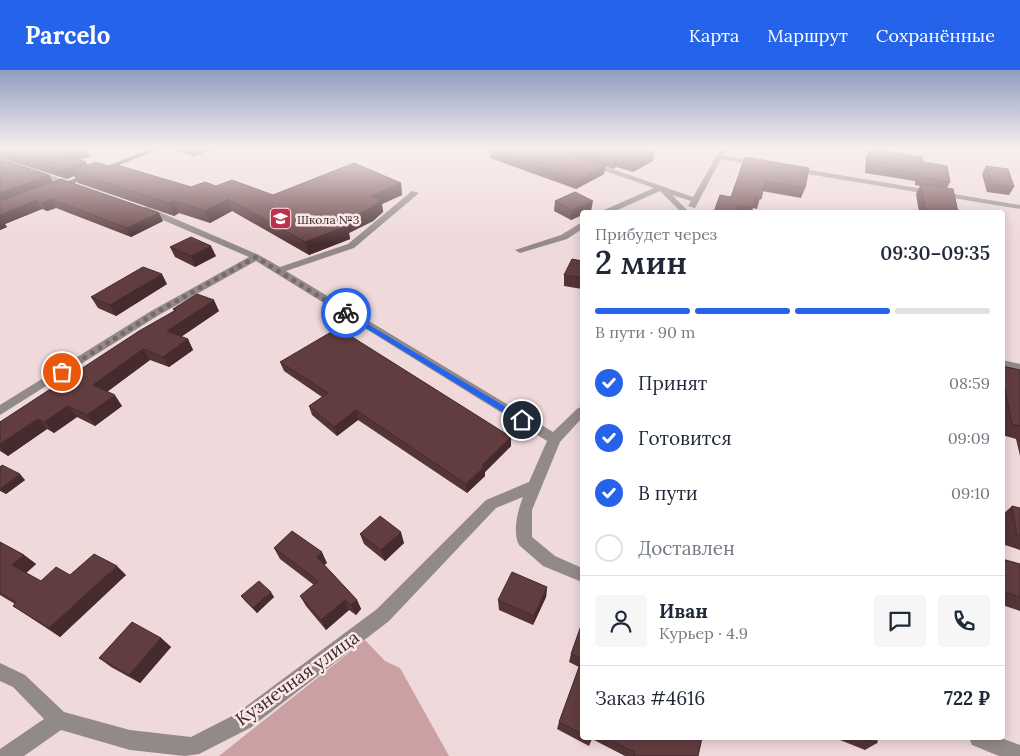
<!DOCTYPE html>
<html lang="ru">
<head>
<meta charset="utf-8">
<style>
	:root { --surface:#fff; --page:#f6f6f7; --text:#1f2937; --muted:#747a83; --line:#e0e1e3; --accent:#2563eb }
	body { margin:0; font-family:Lora,serif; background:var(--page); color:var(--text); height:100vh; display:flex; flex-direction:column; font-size:19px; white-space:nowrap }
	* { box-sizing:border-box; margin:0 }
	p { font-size:16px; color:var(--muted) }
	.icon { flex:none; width:28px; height:28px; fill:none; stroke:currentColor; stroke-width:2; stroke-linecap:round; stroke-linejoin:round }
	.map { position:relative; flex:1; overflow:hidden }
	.panel { position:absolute; left:580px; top:140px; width:425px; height:530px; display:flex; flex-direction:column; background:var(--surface); border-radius:5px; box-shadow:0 2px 12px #0003 }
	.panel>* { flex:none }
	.pin { position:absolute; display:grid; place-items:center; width:42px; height:42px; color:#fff; margin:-21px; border:2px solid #fff; border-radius:50%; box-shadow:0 1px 5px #0007 }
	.courier { position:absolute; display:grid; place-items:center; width:50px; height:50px; margin:-25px; border:4px solid #2563eb; border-radius:50%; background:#fff; color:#222; box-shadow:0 1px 6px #0007 }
	.overview em { font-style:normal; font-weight:600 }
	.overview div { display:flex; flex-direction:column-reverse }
	.overview { display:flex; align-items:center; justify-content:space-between; height:85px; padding:0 15px }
	h1 { font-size:32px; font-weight:600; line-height:38px }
	.bar { display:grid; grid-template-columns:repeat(4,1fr); gap:8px 5px; align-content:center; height:60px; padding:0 15px }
	.bar i { height:6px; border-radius:4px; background:var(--line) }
	.bar .selected { background:var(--accent) }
	.bar p { grid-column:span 4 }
	.line { display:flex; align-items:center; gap:12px; padding:0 15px; border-top:1px solid var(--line) }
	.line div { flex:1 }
	.round { display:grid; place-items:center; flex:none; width:52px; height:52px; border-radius:5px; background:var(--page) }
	ol { padding:0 15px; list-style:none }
	li { display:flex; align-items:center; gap:15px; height:55px }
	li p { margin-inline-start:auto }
	li .icon { padding:5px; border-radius:50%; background:var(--accent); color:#fff; stroke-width:4 }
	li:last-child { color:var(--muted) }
	li i { width:28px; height:28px; border:2px solid var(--line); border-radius:50% }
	header { display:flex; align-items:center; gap:30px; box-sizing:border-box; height:70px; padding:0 25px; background:var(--accent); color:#fff }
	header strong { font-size:24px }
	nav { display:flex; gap:28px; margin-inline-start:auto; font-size:18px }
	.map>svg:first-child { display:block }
	.green { fill:#caa0a3 }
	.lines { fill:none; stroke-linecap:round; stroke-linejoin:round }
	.minor { fill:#928989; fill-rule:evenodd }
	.major { fill:#534445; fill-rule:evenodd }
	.wall { fill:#543437 }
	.shaded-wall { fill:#452b2d }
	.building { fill:#623d40; stroke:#452b2d }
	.route { fill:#2563eb }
	.done { stroke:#77696a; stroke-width:5; stroke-dasharray:0 9 }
	.labels { text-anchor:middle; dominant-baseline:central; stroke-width:5; stroke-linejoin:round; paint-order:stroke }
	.far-poi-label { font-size:12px; fill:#362d2e; stroke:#fce6e7; text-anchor:start }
	.near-street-label { font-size:18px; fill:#362d2e; stroke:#fce6e7 }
</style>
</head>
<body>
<header>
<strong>Parcelo</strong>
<nav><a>Карта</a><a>Маршрут</a><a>Сохранённые</a></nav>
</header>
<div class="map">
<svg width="1020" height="686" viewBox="0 0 1020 686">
	<rect width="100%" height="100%" fill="#efd9da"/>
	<polygon class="green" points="365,570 385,591 400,598 449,686 219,686"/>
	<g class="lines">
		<g class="minor">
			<polygon points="721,78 727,78 723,85 764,94 760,96 721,89 695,138 688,136 691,131 672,125 689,142 681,142 660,121 613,142 603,142 604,140 654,118 585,94 592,92 693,127"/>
			<polygon points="792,97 1020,135 1020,139 789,101 789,97"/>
			<polygon points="33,101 39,101 78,115 74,117 33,105"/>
			<path d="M412,121L419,123L354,178L286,201L553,362L578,338L582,337V348L560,372L532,440V467L555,486L582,498V512L543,496L519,475C512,461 518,440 523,427L496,438L389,551L250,658L199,684L185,686L130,680L61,660L24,686H0V679L44,649L13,617L0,611V593L25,605L64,642L130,660L191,667L236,644L377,539L486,430L529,412L547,371L256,191L159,245L0,345V335L151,241L249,187L142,141V137H148L259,185L280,197L348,174Z"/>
			<polygon points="579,154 582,154 582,159 567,169 520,183 515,180 561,165"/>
			<polygon points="1002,290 1020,294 1020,302 1002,298"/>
			<polygon points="969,668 1001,668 1020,675 1020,686 999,686 972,675"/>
		</g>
		<polygon class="major" points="154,78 162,78 57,120 50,118"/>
	</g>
	<g class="wall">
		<polygon points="0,78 90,86 79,90 86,92 87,95 191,117 216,116 273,125 401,113 402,125 382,134 383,142 373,151 349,163 350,169 309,185 232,141 210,153 179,143 174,146 78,113 74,106 67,109 0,88"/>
		<polygon points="170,78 217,78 194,86 170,79"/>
		<polygon points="481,78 637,78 653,91 633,102 616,97 613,99 605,96 604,104 576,119 490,88 490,80"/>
		<polygon points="870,79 923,92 950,112 947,118 958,142 919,142 916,124 920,116 915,115 915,111 865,103 866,87"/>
		<polygon points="745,87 805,118 801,128 762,121 757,139 753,138 752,142 714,142 731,127"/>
		<polygon points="0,89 49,105 53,112 163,151 131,167 56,138 47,141 42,139 5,154 7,157 0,160"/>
		<polygon points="986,96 1014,117 1009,125 987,122 982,104"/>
		<polygon points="555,131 591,141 588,142 582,142 582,145 571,150 554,141"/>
		<polygon points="170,177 216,186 195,197 175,187"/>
		<polygon points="582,191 582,219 564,216 564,205"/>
		<polygon points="167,214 116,246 98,238 91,227"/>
		<polygon points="173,239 219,241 181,267 188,269 193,280 169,297 150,290 107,322 122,336 95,356 77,347 54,363 47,359 8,386 0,381 0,352 174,241"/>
		<polygon points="280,292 511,367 511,376 485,402 485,406 467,423 358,350 337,366 312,345 309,336 322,327 284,301"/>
		<polygon points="1002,296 1020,300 1020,386 1016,369 1002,365"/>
		<polygon points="0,397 25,410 6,424 0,421"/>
		<polygon points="1012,436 1020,438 1020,480 1005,475 1002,463 1002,445"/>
		<polygon points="360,464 404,473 385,491 364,474"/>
		<polygon points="0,472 24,485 36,494 26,503 41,511 70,505 126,505 60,567 25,544 13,536 15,534 0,525"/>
		<polygon points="274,478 327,493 324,495 357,530 361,539 356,545 349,540 326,560 306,536 300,526 314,515 280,489"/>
		<polygon points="1002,489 1020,494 1020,541 1002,535"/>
		<polygon points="547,517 546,527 533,555 499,540 498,530"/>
		<polygon points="241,526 274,527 257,543 245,531"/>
		<polygon points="582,553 582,668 702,668 698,686 625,686 592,669 589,676 557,659 559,652 579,597 569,592 571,584"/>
		<polygon points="161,568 171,577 140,613 111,597 99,588"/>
		<polygon points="835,668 877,668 877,673 865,680"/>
	</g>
	<g class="shaded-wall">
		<polygon points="86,78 90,86 69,94 65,86"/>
		<polygon points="191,78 217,78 194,86"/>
		<polygon points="654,83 653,91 633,102 635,94"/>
		<polygon points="617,89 616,97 613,99 614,91"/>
		<polygon points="86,92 90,100 71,101 74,106 67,109 62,101"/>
		<polygon points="605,96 604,104 576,119 577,111"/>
		<polygon points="49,105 54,114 0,134 0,123"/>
		<polygon points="401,113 402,125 382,134 383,142 373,151 349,163 350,169 309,185 305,172 341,153 371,126"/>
		<polygon points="51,129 56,138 47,141 42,133"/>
		<polygon points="228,129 232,141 210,153 205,141"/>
		<polygon points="36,130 42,139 5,154 7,157 0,160 0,145"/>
		<polygon points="174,131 179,143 174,146 169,133"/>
		<polygon points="593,131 591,141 588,142 582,142 582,145 571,150 572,140"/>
		<polygon points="159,143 163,151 131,167 127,158"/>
		<polygon points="211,176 216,186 195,197 191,186"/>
		<polygon points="162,204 167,214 116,246 110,235"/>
		<polygon points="214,230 219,241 173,272 167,261"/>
		<polygon points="188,269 193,280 169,297 163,287"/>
		<polygon points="143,279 150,290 101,326 93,315"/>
		<polygon points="115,325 122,336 95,356 87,345"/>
		<polygon points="68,336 77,347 54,363 44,352"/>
		<polygon points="356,340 358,350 337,366 334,357"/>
		<polygon points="38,349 47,359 8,386 0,378 0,374"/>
		<polygon points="511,367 511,376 485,402 485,406 467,423 466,414 482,395"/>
		<polygon points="20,404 25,410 6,424 0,419"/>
		<polygon points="401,462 404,473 385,491 381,480"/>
		<polygon points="322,482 327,493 322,497 317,487"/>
		<polygon points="24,485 36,494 24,505 12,495"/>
		<polygon points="117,496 126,505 60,567 49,558"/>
		<polygon points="547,517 546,527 533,555 534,546"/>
		<polygon points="271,522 274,527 257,543 253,538"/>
		<polygon points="345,530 349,540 326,560 321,550"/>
		<polygon points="357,530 361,539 356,545 351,535"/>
		<polygon points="161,568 171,577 140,613 129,605"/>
	</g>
	<g class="building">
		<polygon points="0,78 85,78 65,86 86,92 62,101 0,81"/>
		<polygon points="493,78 552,78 605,96 577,111 490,80"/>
		<polygon points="573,78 637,78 654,83 635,94 617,89 614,91"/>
		<polygon points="870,79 922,87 923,92 947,96 950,112 920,107 919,103 869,95"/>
		<polygon points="745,87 809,98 805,118 765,111 761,129 756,128 753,138 738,135 735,142 714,142 720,125 731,127"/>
		<polygon points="0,89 49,105 0,123"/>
		<polygon points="96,92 109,96 114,94 191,117 205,112 216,116 232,110 273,125 354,93 401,113 371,126 381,130 371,138 341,153 347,156 305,172 228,129 205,141 174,131 169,133 71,101"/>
		<polygon points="986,96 1008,99 1014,117 992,114"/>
		<polygon points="61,109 159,143 127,158 51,129 42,133 36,130 0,145 0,131"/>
		<polygon points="921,114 953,119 958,142 926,142"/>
		<polygon points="575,122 593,131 572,140 555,131"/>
		<polygon points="191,167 211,176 191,186 170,177"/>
		<polygon points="572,189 582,191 582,208 564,205"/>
		<polygon points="143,197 162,204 110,235 91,227"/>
		<polygon points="197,224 214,230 167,261 188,269 163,287 143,279 93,315 115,325 87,345 68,336 44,352 38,349 0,374 0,352 139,261 176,240 173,239"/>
		<polygon points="338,258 511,367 482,395 484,397 466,414 356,340 334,357 309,336 328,323 280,292"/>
		<polygon points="1002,296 1020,300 1020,356 1012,354 1004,314 1002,313"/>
		<polygon points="2,395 20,404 0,419 0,397"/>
		<polygon points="1012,436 1020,438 1020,465 1017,465"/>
		<polygon points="380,446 401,462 381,480 360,464"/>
		<polygon points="292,461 322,482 317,487 357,530 351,535 345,530 321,550 300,526 318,511 274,478"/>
		<polygon points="0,472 24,485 12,495 41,511 56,497 70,505 94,484 117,496 49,558 13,536 16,532 0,523"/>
		<polygon points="1002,489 1020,494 1020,527 1002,521"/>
		<polygon points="512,502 547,517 534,546 498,530"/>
		<polygon points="259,511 271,522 253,538 241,526"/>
		<polygon points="132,552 161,568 129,605 99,588"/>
		<polygon points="582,553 582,664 559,652 582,589 571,584"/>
		<polygon points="605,668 702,668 698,686 634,686 635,682"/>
		<polygon points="863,668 877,668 877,673"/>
	</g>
	<linearGradient id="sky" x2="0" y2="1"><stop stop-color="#8e9ebf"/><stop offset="0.45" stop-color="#f8eeee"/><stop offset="1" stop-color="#f8eeee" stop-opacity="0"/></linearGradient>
	<rect width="1020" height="174" fill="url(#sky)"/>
	<polygon class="route" points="346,241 524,348 524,352 519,352 343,244"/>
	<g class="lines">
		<polyline class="done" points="62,302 155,243 256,187 346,243"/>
	</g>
	<defs>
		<symbol id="school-square" viewBox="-11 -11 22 22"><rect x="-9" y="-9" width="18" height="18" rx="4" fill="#c0304e" stroke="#fce6e7"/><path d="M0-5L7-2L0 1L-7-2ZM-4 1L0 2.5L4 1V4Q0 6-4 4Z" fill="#fff"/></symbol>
	</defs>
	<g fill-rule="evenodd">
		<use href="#school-square" x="268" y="136" width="25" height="25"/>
	</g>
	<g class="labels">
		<g class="far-poi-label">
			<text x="297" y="149">Школа №3</text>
		</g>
		<g class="near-street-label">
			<text transform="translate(297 608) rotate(-36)">Кузнечная улица</text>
		</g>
	</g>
</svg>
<div class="pin" style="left:62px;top:302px;background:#ea580c"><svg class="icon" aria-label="bag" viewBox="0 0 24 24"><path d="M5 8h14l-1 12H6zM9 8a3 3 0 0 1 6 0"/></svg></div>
<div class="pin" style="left:522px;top:350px;background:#1f2937"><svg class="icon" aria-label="home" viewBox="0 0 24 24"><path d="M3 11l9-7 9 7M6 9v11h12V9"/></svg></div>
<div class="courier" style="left:346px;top:243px"><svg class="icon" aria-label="bike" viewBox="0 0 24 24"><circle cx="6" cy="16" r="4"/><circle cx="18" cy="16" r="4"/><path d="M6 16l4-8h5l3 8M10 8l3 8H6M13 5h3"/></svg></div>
<section class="panel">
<div class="overview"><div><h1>2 мин</h1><p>Прибудет через</p></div><em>09:30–09:35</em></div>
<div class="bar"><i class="selected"></i><i class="selected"></i><i class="selected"></i><i></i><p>В пути · 90 m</p></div>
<ol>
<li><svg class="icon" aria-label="check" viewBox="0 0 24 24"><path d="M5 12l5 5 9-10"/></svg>Принят<p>08:59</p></li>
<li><svg class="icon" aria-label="check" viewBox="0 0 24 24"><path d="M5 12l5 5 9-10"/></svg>Готовится<p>09:09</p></li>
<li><svg class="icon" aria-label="check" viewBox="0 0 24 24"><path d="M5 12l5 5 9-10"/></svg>В пути<p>09:10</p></li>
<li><i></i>Доставлен</li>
</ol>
<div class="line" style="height:90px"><a class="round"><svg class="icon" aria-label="person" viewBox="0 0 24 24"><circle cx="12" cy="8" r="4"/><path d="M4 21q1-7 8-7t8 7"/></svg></a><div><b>Иван</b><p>Курьер · 4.9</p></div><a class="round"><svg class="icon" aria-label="chat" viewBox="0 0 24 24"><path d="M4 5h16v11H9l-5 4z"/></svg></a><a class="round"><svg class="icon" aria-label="phone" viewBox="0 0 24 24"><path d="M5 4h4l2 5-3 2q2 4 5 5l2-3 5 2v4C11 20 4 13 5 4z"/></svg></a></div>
<div class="line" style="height:65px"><div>Заказ #4616</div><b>722 ₽</b></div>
</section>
</div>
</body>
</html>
